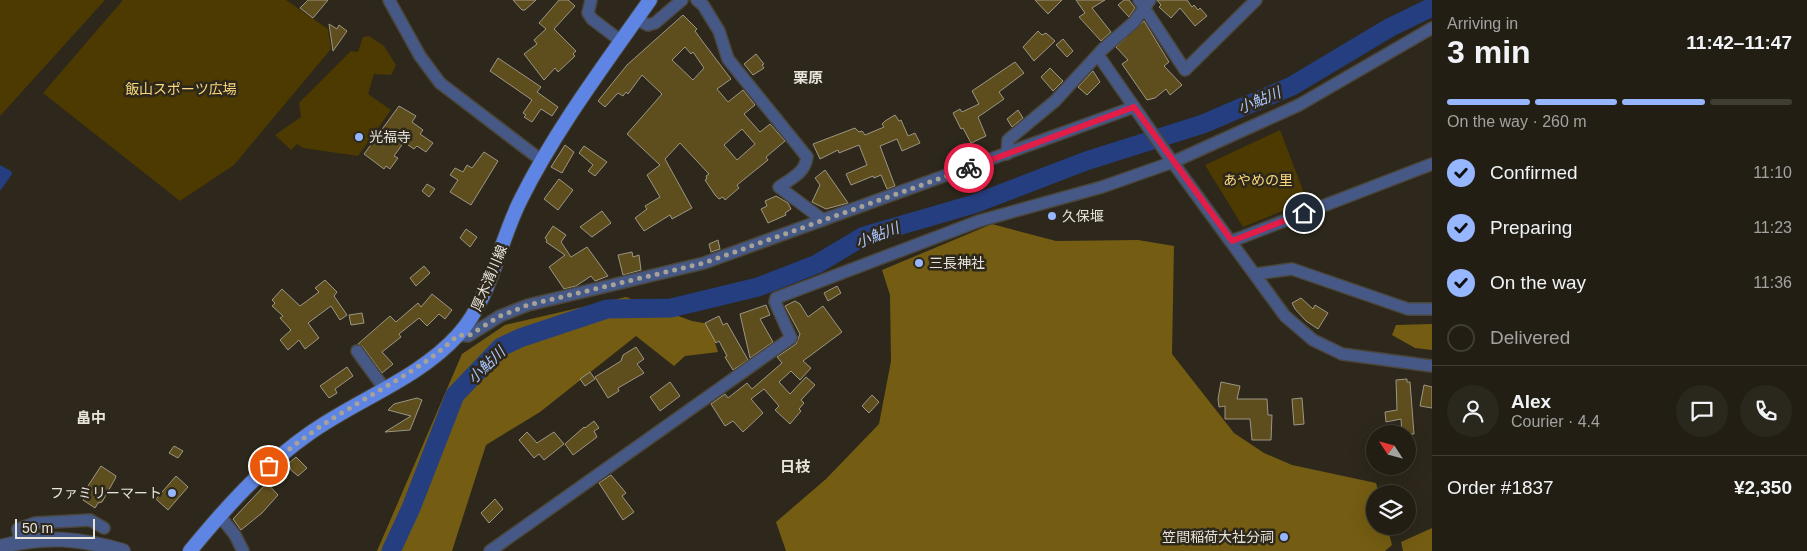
<!DOCTYPE html>
<html lang="en">
<head>
<meta charset="utf-8">
<style>
	:root { --surface:#221e14; --page:#2a271d; --text:#f1f3f6; --muted:#a2a2a0; --line:#3f3c34; --accent:#96b6fd }
	body { margin:0; font-family:Helvetica,"Noto Sans JP",sans-serif; background:var(--page); color:var(--text); height:100vh; display:flex; flex-direction:column; font-size:19px; white-space:nowrap }
	* { box-sizing:border-box; margin:0 }
	p { font-size:16px; color:var(--muted) }
	.icon { flex:none; width:28px; height:28px; fill:none; stroke:currentColor; stroke-width:2; stroke-linecap:round; stroke-linejoin:round }
	.map { position:relative; flex:1; overflow:hidden }
	.drawer { display:flex; flex-direction:column; background:var(--surface); width:375px }
	.drawer>* { flex:none }
	.needle { width:32px; rotate:306deg }
	.fabs { position:absolute; left:1366px; top:425px; display:grid; gap:10px }
	.fabs a { display:grid; place-items:center; width:50px; height:50px; border-radius:50%; background:var(--surface); box-shadow:0 5px 20px #0002,0 0 0 1px var(--line); font-size:25px }
	.scale { position:absolute; left:15px; bottom:12px; width:80px; box-sizing:border-box; padding-left:5px; border:2px solid #e8e4dc; border-top:0; font-size:14px; line-height:18px; white-space:nowrap; color:#e8e4dc; -webkit-text-stroke:4px #2d281b; paint-order:stroke }
	.pin { position:absolute; display:grid; place-items:center; width:42px; height:42px; color:#fff; margin:-21px; border:2px solid #fff; border-radius:50%; box-shadow:0 1px 5px #0007 }
	.courier { position:absolute; display:grid; place-items:center; width:50px; height:50px; margin:-25px; border:4px solid #e11d48; border-radius:50%; background:#fff; color:#222; box-shadow:0 1px 6px #0007 }
	.head em { font-style:normal; font-weight:700 }
	.head div { display:flex; flex-direction:column-reverse }
	.head { display:flex; align-items:center; justify-content:space-between; height:85px; padding:0 15px }
	h1 { font-size:32px; font-weight:700; line-height:38px }
	.bar { display:grid; grid-template-columns:repeat(4,1fr); gap:8px 5px; align-content:center; height:60px; padding:0 15px }
	.bar i { height:6px; border-radius:4px; background:var(--line) }
	.bar .current { background:var(--accent) }
	.bar p { grid-column:span 4 }
	.line { display:flex; align-items:center; gap:12px; padding:0 15px; border-top:1px solid var(--line) }
	.line div { flex:1 }
	.round { display:grid; place-items:center; flex:none; width:52px; height:52px; border-radius:26px; background:var(--page) }
	ol { padding:0 15px; list-style:none }
	li { display:flex; align-items:center; gap:15px; height:55px }
	li p { margin-inline-start:auto }
	li .icon { padding:5px; border-radius:50%; background:var(--accent); color:#111; stroke-width:4 }
	li:last-child { color:var(--muted) }
	li i { width:28px; height:28px; border:2px solid var(--line); border-radius:50% }
	main { display:flex; flex:1; min-height:0 }
	.map>svg:first-child { display:block }
	.green { fill:#4c3a00 }
	.forest { fill:#745d12 }
	.water { fill:#253e7f }
	.lines { fill:none; stroke-linecap:round; stroke-linejoin:round }
	.river { stroke:#253e7f; stroke-width:19 }
	.building { fill:#5e4d1d; stroke:#9c9685; fill-rule:evenodd }
	.minor-casing { stroke:#4b463a; stroke-width:14 }
	.tertiary-casing { stroke:#4b463a; stroke-width:16 }
	.primary-casing { stroke:#4b463a; stroke-width:16 }
	.minor { stroke:#455886; stroke-width:11 }
	.tertiary { stroke:#455886; stroke-width:14 }
	.primary { stroke:#5e85e3; stroke-width:14 }
	.done { stroke:#a7a298; stroke-width:5; stroke-dasharray:0 9 }
	.route { stroke:#e11d48; stroke-width:6 }
	.poi-dot { fill:#96b6fd; stroke:#2d281b; stroke-width:2 }
	.labels { text-anchor:middle; dominant-baseline:central; stroke-width:5; stroke-linejoin:round; paint-order:stroke }
	.park-label { font-size:14px; fill:#f9d87d; stroke:#2d281b }
	.poi-label { font-size:14px; fill:#e8e4dc; stroke:#2d281b; text-anchor:start }
	.street-label { font-size:14px; fill:#e8e4dc; stroke:#2d281b }
	.neighbourhood-label { font-size:15px; font-weight:bold; fill:#e8e4dc; stroke:#2d281b }
	.water-label { font-size:15px; font-style:italic; fill:#aac5ff; stroke:#2d281b }
</style>
</head>
<body>
<main>
<div class="map">
<svg width="1432" height="551" viewBox="0 0 1432 551">
	<rect width="100%" height="100%" fill="#2d281b"/>
	<g class="green">
		<polygon points="0,0 105,0 0,116"/>
		<polygon points="123,0 286,0 328,29 331,49 234,165 180,201 43,93"/>
		<polygon points="369,36 384,46 396,65 391,75 374,74 368,94 391,110 358,156 303,148 297,144 291,150 275,135 301,117 299,103 351,51 358,52 363,37"/>
		<polygon points="1280,130 1307,201 1243,227 1205,165"/>
	</g>
	<g class="forest">
		<polygon points="992,224 1056,241 1138,240 1174,246 1172,354 1234,433 1264,453 1292,465 1376,483 1379,494 1375,494 1375,526 1387,526 1392,545 1385,551 786,551 776,522 826,479 879,424 891,361 890,295 882,270"/>
		<polygon points="626,297 692,321 709,324 718,352 685,356 674,366 636,336 540,412 486,445 452,551 377,551 462,354 505,325"/>
		<polygon points="1432,324 1432,350 1415,348 1392,335 1396,325"/>
		<polygon points="1432,528 1432,551 1403,551 1401,542"/>
	</g>
	<polygon class="water" points="0,165 11,171 12,174 0,191"/>
	<g class="lines">
		<polyline class="river" points="391,551 411,508 455,395 501,347 520,338 607,309 671,308 758,287 817,264 864,236 974,204 1086,161 1203,124 1292,86 1389,28 1432,7"/>
	</g>
	<g class="building">
		<polygon points="308,0 328,0 313,18 300,8"/>
		<polygon points="513,0 536,0 525,10 522,10"/>
		<polygon points="559,0 568,0 575,6 554,29 576,51 573,54 575,56 558,72 555,68 544,80 524,54 537,44 534,40 546,29 539,23"/>
		<polygon points="1035,0 1062,0 1048,14"/>
		<polygon points="1076,0 1105,0 1092,8 1111,32 1101,41 1079,17 1085,13"/>
		<polygon points="1124,0 1129,0 1135,8 1129,17 1118,5"/>
		<polygon points="1157,0 1187,0 1192,7 1194,5 1198,10 1200,8 1207,16 1195,26 1180,8 1171,18 1159,7 1161,5"/>
		<path d="M683,15L697,29L695,31L703,42L731,79L717,89L728,102L743,90L755,105L744,114L760,132L770,124L785,141L766,157L768,160L737,185L739,188L725,200L723,197L719,199L715,195L705,180L707,179L706,176L709,174L680,143L665,159L692,208L672,219L670,215L644,231L635,218L647,209L645,206L660,197L647,175L660,165L627,134L662,94L642,75L628,94L626,92L623,96L618,93L605,107L598,101L627,65ZM685,47L691,54L693,52L704,68L693,80L672,60ZM742,129L755,144L737,160L724,145Z"/>
		<polygon points="1144,21 1169,62 1164,66 1182,85 1170,95 1166,89 1155,98 1147,100 1122,64 1128,60 1116,47"/>
		<polygon points="329,24 337,29 339,25 347,31 333,51"/>
		<polygon points="1038,31 1042,35 1046,33 1055,41 1034,61 1023,47"/>
		<polygon points="1063,39 1073,51 1067,57 1056,45"/>
		<polygon points="756,54 764,64 762,65 764,68 753,75 744,64"/>
		<polygon points="498,58 541,87 537,92 558,107 552,116 541,109 532,122 524,117 526,115 523,113 532,100 490,71"/>
		<polygon points="1015,62 1024,73 999,92 1004,99 978,117 986,136 971,143 963,128 961,129 953,113 960,109 962,112 979,104 972,91"/>
		<polygon points="1050,68 1063,81 1053,91 1041,77"/>
		<polygon points="1093,71 1100,82 1087,95 1078,87"/>
		<polygon points="399,106 416,116 412,122 423,130 420,134 433,143 426,152 417,146 414,149 404,142 394,156 398,158 390,169 386,166 384,169 364,154"/>
		<polygon points="1018,110 1023,118 1012,127 1007,119"/>
		<polygon points="895,115 899,121 901,120 908,136 915,133 920,143 902,151 897,139 880,146 895,186 887,189 881,175 874,178 873,176 851,185 846,174 867,165 859,145 839,153 838,150 820,159 813,144 855,128 859,132 862,131 865,135 884,127 882,124 885,121"/>
		<polygon points="565,145 574,152 562,173 551,167"/>
		<polygon points="584,146 607,162 595,176 588,171 593,165 579,153"/>
		<polygon points="484,152 498,161 471,205 450,192 458,180 450,175 455,168 463,172 467,165 472,168"/>
		<polygon points="825,170 848,203 826,209 812,202 820,185 815,178"/>
		<polygon points="559,179 573,190 558,210 544,199"/>
		<polygon points="427,184 435,189 429,197 422,191"/>
		<polygon points="776,196 788,203 791,209 785,213 786,215 768,223 761,209 767,206 765,201"/>
		<polygon points="602,211 611,223 592,237 580,227"/>
		<polygon points="553,226 566,235 561,242 571,257 587,247 608,276 595,281 591,276 576,286 564,289 549,267 565,255 546,242 547,240 545,238"/>
		<polygon points="466,229 477,237 470,247 460,238"/>
		<polygon points="718,240 720,249 711,252 709,244"/>
		<polygon points="632,252 633,257 639,255 641,270 623,275 618,255"/>
		<polygon points="424,266 430,273 416,286 410,278"/>
		<polygon points="325,280 337,292 334,296 347,315 340,320 331,306 308,323 319,338 305,349 299,340 288,350 280,340 291,330 280,318 283,316 272,306 275,303 272,300 282,289 300,306 319,292 315,288"/>
		<polygon points="837,286 841,293 828,301 824,293"/>
		<polygon points="432,294 452,310 445,319 439,314 427,326 419,318 399,334 401,337 382,352 393,364 382,373 363,347 358,344 390,316 396,322 418,303 421,307"/>
		<polygon points="1301,298 1313,309 1315,305 1328,313 1318,329 1306,321 1295,309 1292,303"/>
		<polygon points="795,301 800,304 808,317 823,306 842,332 803,361 811,368 800,380 791,371 779,382 790,394 806,377 815,385 801,400 804,403 799,409 801,411 790,424 775,410 779,406 764,389 751,399 763,413 743,432 733,421 725,426 711,404 725,394 728,398 747,383 752,389 782,363 777,357 796,344 800,334 785,306"/>
		<polygon points="766,305 770,315 760,319 773,342 750,358 740,314"/>
		<polygon points="362,313 364,323 351,325 349,315"/>
		<polygon points="719,316 723,325 727,323 748,360 733,370 725,357 727,356 719,341 716,343 705,323"/>
		<polygon points="636,347 644,359 637,364 644,373 618,388 619,391 608,398 595,377 621,361 623,355"/>
		<polygon points="347,367 353,376 335,389 337,393 329,398 320,386"/>
		<polygon points="590,372 595,379 585,386 580,379"/>
		<polygon points="1407,379 1407,382 1410,382 1414,434 1402,434 1401,419 1386,422 1385,412 1397,410 1396,380"/>
		<polygon points="670,382 680,396 660,411 650,397"/>
		<polygon points="1221,382 1240,386 1237,399 1267,399 1268,415 1272,415 1271,440 1252,440 1250,419 1225,419 1225,406 1219,407 1218,399"/>
		<polygon points="1424,385 1432,387 1432,408 1420,406"/>
		<polygon points="872,395 879,402 869,413 862,406"/>
		<polygon points="417,398 422,400 410,430 385,432 411,416 388,410 394,404"/>
		<polygon points="1302,398 1304,424 1294,425 1292,399"/>
		<polygon points="594,421 599,428 594,431 597,437 573,455 565,444 584,427 585,428"/>
		<polygon points="527,432 537,443 554,432 564,444 544,460 539,454 534,458 519,440"/>
		<polygon points="174,446 183,451 178,458 169,453"/>
		<polygon points="296,457 307,468 298,476 290,469 291,468 288,464"/>
		<polygon points="101,466 116,476 115,479 102,502 98,503 95,508 83,500 87,494 84,492"/>
		<polygon points="611,475 626,493 622,496 634,512 623,520 599,483"/>
		<polygon points="176,476 188,487 168,510 156,499"/>
		<polygon points="267,483 278,495 262,513 241,530 233,519"/>
		<polygon points="495,499 503,509 489,523 481,513"/>
	</g>
	<g class="lines">
		<defs>
			<g id="minor">
				<polyline points="389,0 420,56 440,83 541,160"/>
				<polyline points="591,0 588,13 592,19 621,41"/>
				<path d="M697,0L703,5L719,31L728,59L807,157C805,173 792,178 779,187L823,220"/>
				<polyline points="1139,0 1185,70 1256,0"/>
				<polyline points="636,19 648,25 655,23 682,0"/>
				<polyline points="1098,55 1171,160 1285,316 1313,340 1342,354 1432,366"/>
				<polyline points="1007,154 1008,140 1055,101 1103,49 1134,22 1150,0"/>
				<polyline points="1232,241 1432,164"/>
				<polyline points="1256,274 1292,269 1408,309 1432,309"/>
				<polyline points="458,335 468,336 500,316 528,305 704,263 1134,107"/>
				<polyline points="357,351 384,388"/>
				<polyline points="219,515 235,535 243,551"/>
				<polyline points="20,542 18,529 35,523 90,520 104,528"/>
				<polyline points="490,551 791,338 775,302 776,298 979,221 1102,187 1173,162 1299,105 1432,28"/>
			</g>
			<path id="tertiary" d="M0,547C43,535 81,538 123,551"/>
			<path id="primary" d="M190,551C226,507 263,466 310,433C358,399 418,379 458,335C492,297 498,244 521,199C556,129 605,64 650,0"/>
		</defs>
		<use href="#minor" class="minor-casing"/>
		<use href="#tertiary" class="tertiary-casing"/>
		<use href="#primary" class="primary-casing"/>
		<use href="#minor" class="minor"/>
		<use href="#tertiary" class="tertiary"/>
		<use href="#primary" class="primary"/>
	</g>
	<g class="lines">
		<path class="done" d="M269,466C294,444 321,425 350,408C387,385 426,366 458,335L468,336L500,316L528,305L704,263L969,168"/>
		<polyline class="route" points="969,168 1134,107 1232,241 1304,213"/>
	</g>
	<g class="poi-dot">
		<circle cx="359" cy="137" r="5"/>
		<circle cx="1052" cy="216" r="5"/>
		<circle cx="919" cy="263" r="5"/>
		<circle cx="172" cy="493" r="5"/>
		<circle cx="1284" cy="537" r="5"/>
	</g>
	<g class="labels">
		<g class="park-label">
			<text x="181" y="89">飯山スポーツ広場</text>
			<text x="1258" y="180">あやめの里</text>
		</g>
		<g class="poi-label">
			<text x="369" y="137">光福寺</text>
			<text x="1062" y="216">久保堰</text>
			<text x="929" y="263">三長神社</text>
			<text x="162" y="493" text-anchor="end">ファミリーマート</text>
			<text x="1274" y="537" text-anchor="end">笠間稲荷大社分祠</text>
		</g>
		<g class="street-label">
			<text transform="translate(489 278) rotate(-67)">厚木清川線</text>
		</g>
		<g class="neighbourhood-label">
			<text x="808" y="77">栗原</text>
			<text x="91" y="417">畠中</text>
			<text x="795" y="466">日枝</text>
		</g>
		<g class="water-label">
			<text transform="translate(1259 100) rotate(-23)">小鮎川</text>
			<text transform="translate(877 235) rotate(-21)">小鮎川</text>
			<text transform="translate(486 365) rotate(-44)">小鮎川</text>
		</g>
	</g>
</svg>
<div class="fabs">
<a><svg class="needle" viewBox="-14 -14 28 28"><path d="M0-13l5 13h-10z" fill="#e53935"/><path d="M0 13l5-13h-10z" fill="#a2a2a0"/></svg></a>
<a><svg class="icon" aria-label="layers" viewBox="0 0 24 24"><path d="M12 4l9 5-9 5-9-5zM3 14l9 5 9-5"/></svg></a>
</div>
<div class="scale">50 m</div>
<div class="pin" style="left:269px;top:466px;background:#ea580c"><svg class="icon" aria-label="bag" viewBox="0 0 24 24"><path d="M5 8h14l-1 12H6zM9 8a3 3 0 0 1 6 0"/></svg></div>
<div class="pin" style="left:1304px;top:213px;background:#1f2937"><svg class="icon" aria-label="home" viewBox="0 0 24 24"><path d="M3 11l9-7 9 7M6 9v11h12V9"/></svg></div>
<div class="courier" style="left:969px;top:168px"><svg class="icon" aria-label="bike" viewBox="0 0 24 24"><circle cx="6" cy="16" r="4"/><circle cx="18" cy="16" r="4"/><path d="M6 16l4-8h5l3 8M10 8l3 8H6M13 5h3"/></svg></div>
</div>
<section class="drawer">
<div class="head"><div><h1>3 min</h1><p>Arriving in</p></div><em>11:42–11:47</em></div>
<div class="bar"><i class="current"></i><i class="current"></i><i class="current"></i><i></i><p>On the way · 260 m</p></div>
<ol>
<li><svg class="icon" aria-label="check" viewBox="0 0 24 24"><path d="M5 12l5 5 9-10"/></svg>Confirmed<p>11:10</p></li>
<li><svg class="icon" aria-label="check" viewBox="0 0 24 24"><path d="M5 12l5 5 9-10"/></svg>Preparing<p>11:23</p></li>
<li><svg class="icon" aria-label="check" viewBox="0 0 24 24"><path d="M5 12l5 5 9-10"/></svg>On the way<p>11:36</p></li>
<li><i></i>Delivered</li>
</ol>
<div class="line" style="height:90px"><a class="round"><svg class="icon" aria-label="person" viewBox="0 0 24 24"><circle cx="12" cy="8" r="4"/><path d="M4 21q1-7 8-7t8 7"/></svg></a><div><b>Alex</b><p>Courier · 4.4</p></div><a class="round"><svg class="icon" aria-label="chat" viewBox="0 0 24 24"><path d="M4 5h16v11H9l-5 4z"/></svg></a><a class="round"><svg class="icon" aria-label="phone" viewBox="0 0 24 24"><path d="M5 4h4l2 5-3 2q2 4 5 5l2-3 5 2v4C11 20 4 13 5 4z"/></svg></a></div>
<div class="line" style="height:65px"><div>Order #1837</div><b>¥2,350</b></div>
</section>
</main>
</body>
</html>
